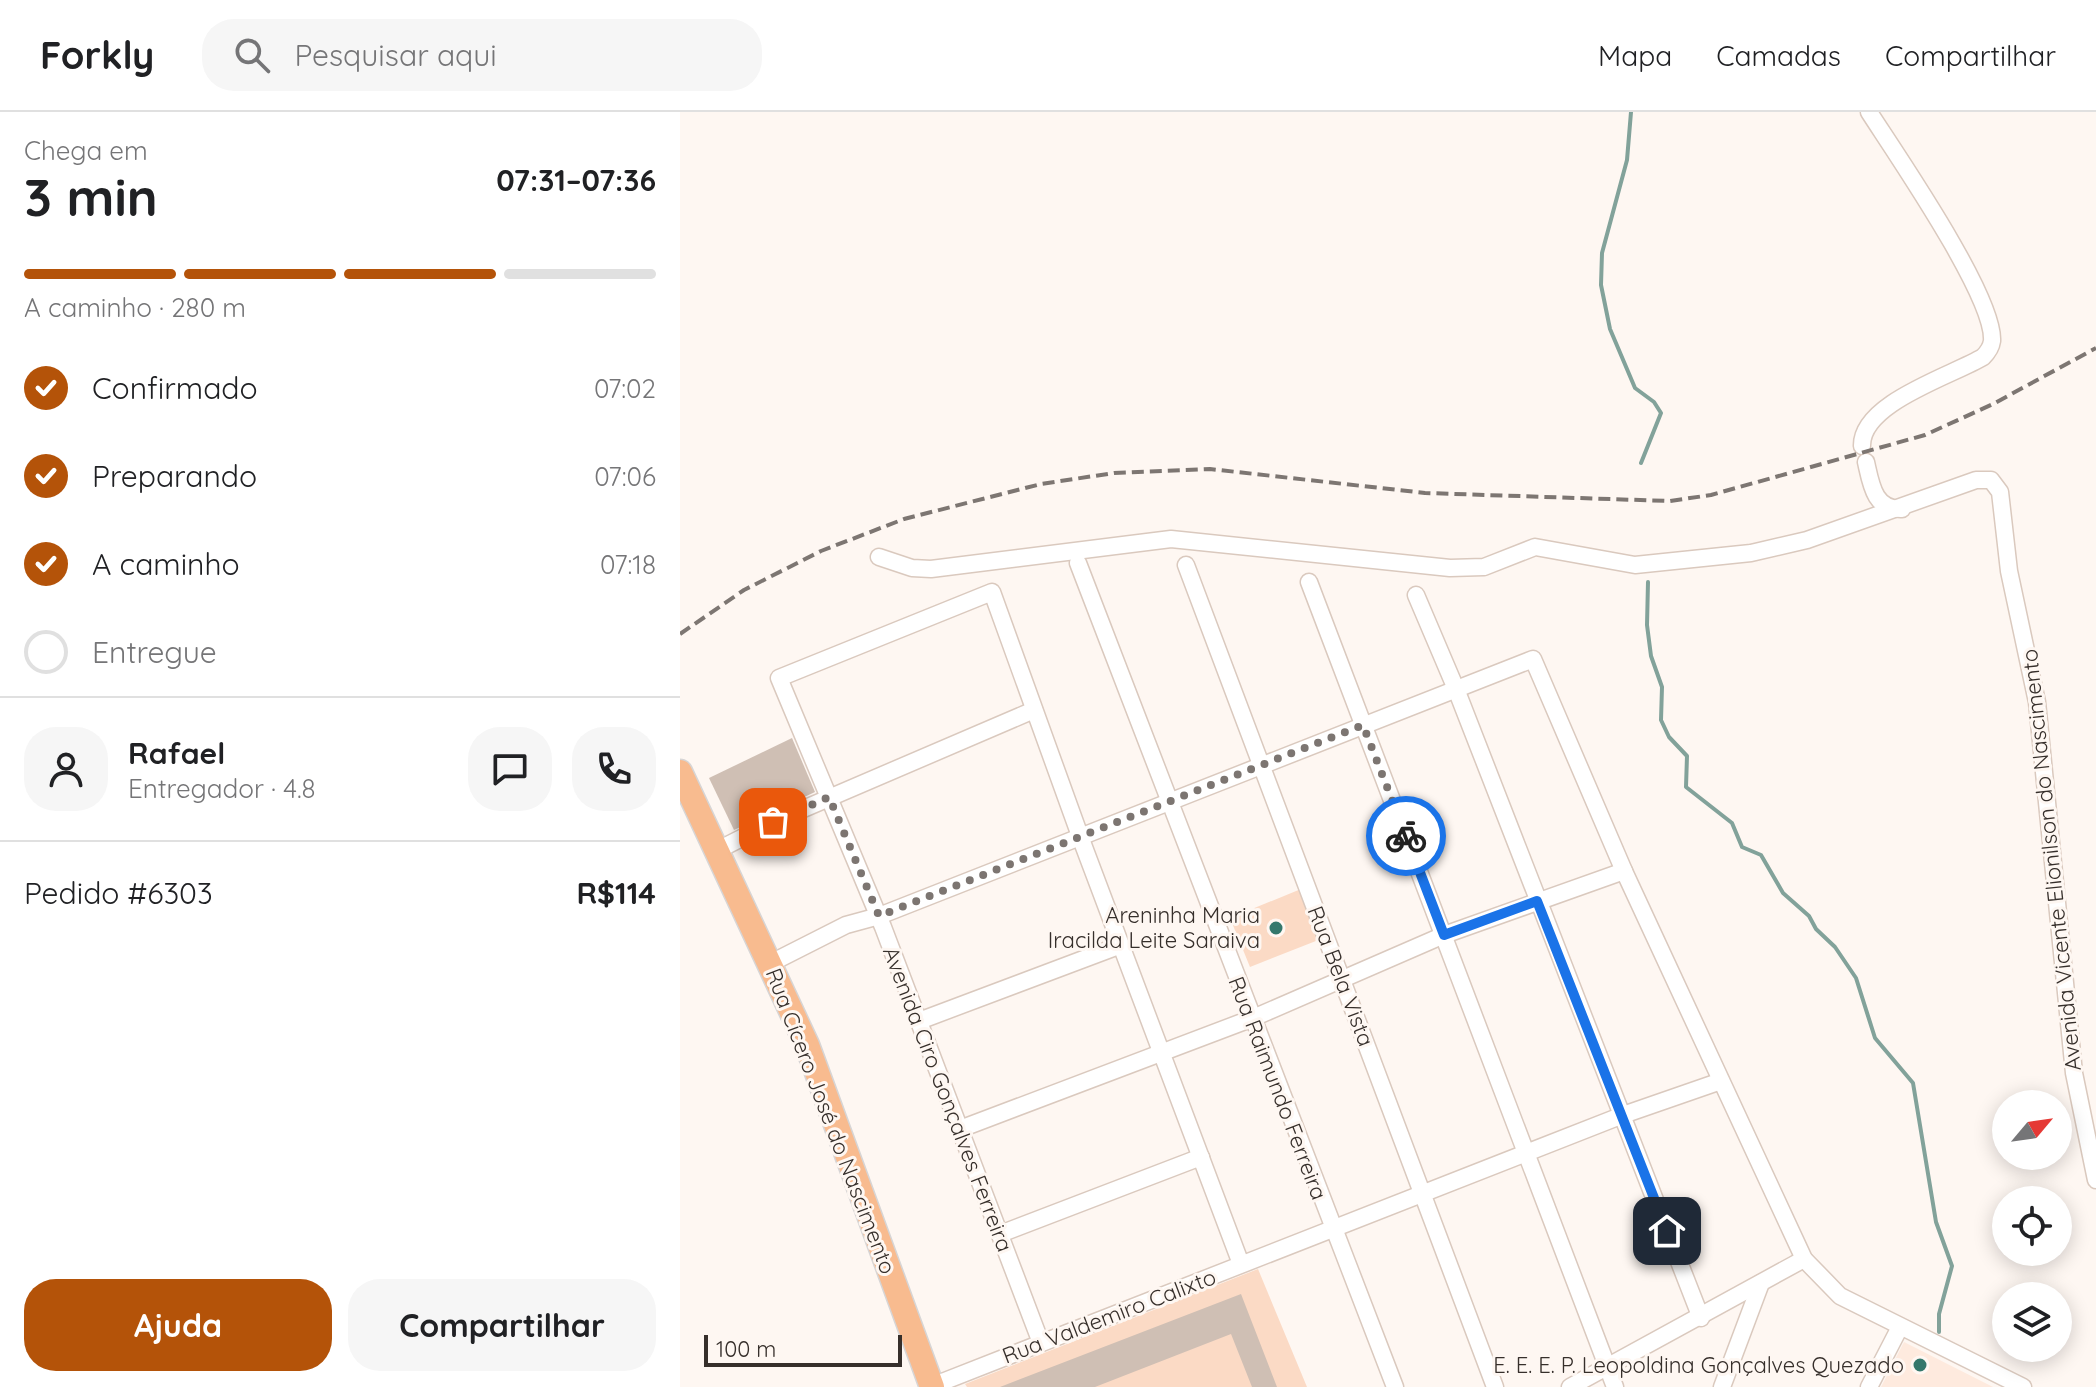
<!DOCTYPE html>
<html lang="pt">
<head>
<meta charset="utf-8">
<style>
	:root { --surface:#fff; --page:#f6f6f6; --text:#202124; --muted:#757577; --line:#e0e0e0; --accent:#b45309 }
	body { margin:0; font-family:Quicksand,sans-serif; background:var(--page); color:var(--text); height:100vh; display:flex; flex-direction:column; font-size:30px; white-space:nowrap }
	* { box-sizing:border-box; margin:0 }
	p { font-size:26px; color:var(--muted) }
	.icon { flex:none; width:44px; height:44px; fill:none; stroke:currentColor; stroke-width:2; stroke-linecap:round; stroke-linejoin:round }
	.map { position:relative; flex:1; overflow:hidden }
	.details { display:flex; flex-direction:column; background:var(--surface); width:680px }
	.details>* { flex:none }
	.needle { width:52px; rotate:61deg }
	.fabs { position:absolute; left:1312px; top:978px; display:grid; gap:16px }
	.fabs a { display:grid; place-items:center; width:80px; height:80px; border-radius:50%; background:var(--surface); box-shadow:0 4px 20px #0003; font-size:40px }
	.scale { position:absolute; left:24px; bottom:20px; width:198px; box-sizing:border-box; padding-left:8px; border:4px solid #362f2b; border-top:0; font-size:22px; line-height:28px; white-space:nowrap; color:#362f2b; -webkit-text-stroke:6px #fef7f2; paint-order:stroke }
	.pin { position:absolute; display:grid; place-items:center; width:68px; height:68px; color:#fff; margin:-34px; border-radius:16px; box-shadow:0 4px 12px #0006 }
	.courier { position:absolute; display:grid; place-items:center; width:80px; height:80px; margin:-40px; border:6px solid #1a73e8; border-radius:50%; background:#fff; color:#222; box-shadow:0 2px 10px #0007 }
	.summary em { font-style:normal; font-weight:700 }
	.summary div { display:flex; flex-direction:column-reverse }
	.summary { display:flex; align-items:center; justify-content:space-between; height:136px; padding:0 24px }
	h1 { font-size:52px; font-weight:700; line-height:60px }
	.bar { display:grid; grid-template-columns:repeat(4,1fr); gap:12px 8px; align-content:center; height:96px; padding:0 24px }
	.bar i { height:10px; border-radius:6px; background:var(--line) }
	.bar .selected { background:var(--accent) }
	.bar p { grid-column:span 4 }
	.line { display:flex; align-items:center; gap:20px; padding:0 24px; border-top:2px solid var(--line) }
	.line div { flex:1 }
	.round { display:grid; place-items:center; flex:none; width:84px; height:84px; border-radius:32px; background:var(--page) }
	ol { padding:0 24px; list-style:none }
	li { display:flex; align-items:center; gap:24px; height:88px }
	li p { margin-inline-start:auto }
	li .icon { padding:8px; border-radius:50%; background:var(--accent); color:#fff; stroke-width:4 }
	li:last-child { color:var(--muted) }
	li i { width:44px; height:44px; border:4px solid var(--line); border-radius:50% }
	.primary-button { display:flex; gap:16px; margin-top:auto; padding:16px 24px }
	.primary-button a { flex:1; height:92px; border-radius:32px; background:var(--accent); color:#fff; font-size:32px; font-weight:700; line-height:92px; text-align:center }
	.primary-button a+a { background:var(--page); color:var(--text) }
	header { display:flex; align-items:center; gap:48px; box-sizing:border-box; height:112px; padding:0 40px; background:var(--surface); border-bottom:2px solid var(--line) }
	header strong { font-size:38px }
	nav { display:flex; gap:44px; margin-inline-start:auto; font-size:28px }
	.search { width:560px; height:72px; background:var(--page); display:flex; align-items:center; gap:20px; box-sizing:border-box; padding:0 28px; border-radius:32px; color:var(--muted); font-size:30px }
	main { display:flex; flex:1; min-height:0 }
	.map>svg:first-child { display:block }
	.built { fill:#feeade }
	.pitch { fill:#fbdac5 }
	.lines { fill:none; stroke-linecap:round; stroke-linejoin:round }
	.stream { stroke:#82a29a; stroke-width:4 }
	.building { fill:#cfbfb4 }
	.minor-casing { stroke:#dac9be; stroke-width:19 }
	.primary-casing { stroke:#d7d5d5; stroke-width:27 }
	.minor { stroke:#fff; stroke-width:16 }
	.primary { stroke:#f8bb8f; stroke-width:24 }
	.rail { stroke:#7d7672; stroke-width:4; stroke-dasharray:12 6; stroke-linecap:butt }
	.done { stroke:#7c7571; stroke-width:8; stroke-dasharray:0 14.4 }
	.route { stroke:#1a73e8; stroke-width:10 }
	.poi-dot { fill:#34786c; stroke:#fef7f2; stroke-width:3 }
	.labels { text-anchor:middle; dominant-baseline:central; stroke-width:6; stroke-linejoin:round; paint-order:stroke }
	.street-label { font-size:22px; fill:#362f2b; stroke:#fef7f2 }
	.poi-label { font-size:22px; fill:#362f2b; stroke:#fef7f2; text-anchor:end }
</style>
</head>
<body>
<header>
<strong>Forkly</strong>
<div class="search"><svg class="icon" aria-label="search" viewBox="0 0 24 24"><circle cx="10" cy="10" r="6"/><path d="M15 15l6 6"/></svg>Pesquisar aqui</div>
<nav><a>Mapa</a><a>Camadas</a><a>Compartilhar</a></nav>
</header>
<main>
<section class="details">
<div class="summary"><div><h1>3 min</h1><p>Chega em</p></div><em>07:31–07:36</em></div>
<div class="bar"><i class="selected"></i><i class="selected"></i><i class="selected"></i><i></i><p>A caminho · 280 m</p></div>
<ol>
<li><svg class="icon" aria-label="check" viewBox="0 0 24 24"><path d="M5 12l5 5 9-10"/></svg>Confirmado<p>07:02</p></li>
<li><svg class="icon" aria-label="check" viewBox="0 0 24 24"><path d="M5 12l5 5 9-10"/></svg>Preparando<p>07:06</p></li>
<li><svg class="icon" aria-label="check" viewBox="0 0 24 24"><path d="M5 12l5 5 9-10"/></svg>A caminho<p>07:18</p></li>
<li><i></i>Entregue</li>
</ol>
<div class="line" style="height:144px"><a class="round"><svg class="icon" aria-label="person" viewBox="0 0 24 24"><circle cx="12" cy="8" r="4"/><path d="M4 21q1-7 8-7t8 7"/></svg></a><div><b>Rafael</b><p>Entregador · 4.8</p></div><a class="round"><svg class="icon" aria-label="chat" viewBox="0 0 24 24"><path d="M4 5h16v11H9l-5 4z"/></svg></a><a class="round"><svg class="icon" aria-label="phone" viewBox="0 0 24 24"><path d="M5 4h4l2 5-3 2q2 4 5 5l2-3 5 2v4C11 20 4 13 5 4z"/></svg></a></div>
<div class="line" style="height:104px"><div>Pedido #6303</div><b>R$114</b></div>
<div class="primary-button"><a>Ajuda</a><a>Compartilhar</a></div>
</section>
<div class="map">
<svg width="1416" height="1275" viewBox="0 0 1416 1275">
	<rect width="100%" height="100%" fill="#fef7f2"/>
	<polygon class="built" points="1224,1230 1313,1275 1201,1275"/>
	<g class="pitch">
		<polygon points="621,777 641,827 570,855 550,806"/>
		<polygon points="578,1157 627,1275 287,1275 285,1272"/>
	</g>
	<g class="lines">
		<g class="stream">
			<polyline points="951,0 947,48 922,141 921,173 930,217 955,276 974,290 981,301 961,351"/>
			<polyline points="968,470 967,513 971,544 982,575 981,608 989,625 1007,644 1006,675 1052,711 1062,735 1081,743 1103,781 1129,804 1136,817 1155,835 1176,866 1195,926 1233,971 1256,1110 1272,1154 1259,1202 1259,1220"/>
		</g>
	</g>
	<g class="building">
		<polygon points="112,626 135,680 54,718 29,666"/>
		<polygon points="561,1182 597,1275 572,1275 551,1222 415,1275 320,1275"/>
	</g>
	<g class="lines">
		<defs>
			<g id="minor">
				<path d="M1182,334C1181,291 1271,264 1303,245C1308,240 1311,236 1312,229C1315,185 1216,42 1189,0"/>
				<path d="M1186,350C1191,372 1194,398 1222,397"/>
				<polyline points="199,445 232,456 251,457 491,427 770,456 804,455 855,435 955,453 1071,441 1127,428 1296,368 1311,368 1320,380 1329,459 1357,590 1394,961 1416,1068"/>
				<polyline points="398,451 715,1275"/>
				<polyline points="506,453 815,1275"/>
				<polyline points="629,470 935,1275"/>
				<polyline points="736,483 776,577 1021,1206"/>
				<polyline points="38,738 93,710 354,598"/>
				<polyline points="91,851 166,813 199,804 853,547 944,759 1124,1147 1160,1184 1343,1275"/>
				<polyline points="239,909 441,833"/>
				<polyline points="280,1017 573,906 764,823 944,759"/>
				<polyline points="320,1122 521,1045"/>
				<polyline points="361,1231 203,815 99,566 312,480 404,735 561,1152"/>
				<polyline points="252,1274 943,1003 1041,969"/>
				<polyline points="890,1275 1124,1147"/>
				<polyline points="1042,1275 1081,1171"/>
				<polyline points="1189,1275 1220,1215"/>
			</g>
			<polyline id="primary" points="0,660 127,933 252,1275"/>
		</defs>
		<use href="#minor" class="minor-casing"/>
		<use href="#primary" class="primary-casing"/>
		<use href="#minor" class="minor"/>
		<use href="#primary" class="primary"/>
		<polyline class="rail" points="0,522 64,478 141,439 224,407 361,372 434,361 530,357 745,381 990,389 1031,383 1245,323 1313,292 1416,236"/>
	</g>
	<g class="lines">
		<polyline class="done" points="93,710 149,685 199,804 683,613 726,724"/>
		<polyline class="route" points="726,724 764,823 857,789 987,1119"/>
	</g>
	<g class="poi-dot">
		<circle cx="596" cy="816" r="8"/>
		<circle cx="1240" cy="1253" r="8"/>
	</g>
	<g class="labels">
		<g class="street-label">
			<text transform="translate(1371 748) rotate(-96)">Avenida Vicente Elionilson do Nascimento</text>
			<text transform="translate(661 864) rotate(69)">Rua Bela Vista</text>
			<text transform="translate(598 976) rotate(69)">Rua Raimundo Ferreira</text>
			<text transform="translate(268 987) rotate(69)">Avenida Ciro Gonçalves Ferreira</text>
			<text transform="translate(151 1009) rotate(69)">Rua Cícero José do Nascimento</text>
			<text transform="translate(429 1204) rotate(-21)">Rua Valdemiro Calixto</text>
		</g>
		<g class="poi-label">
			<text x="580" y="803">Areninha Maria<tspan x="580" dy="25">Iracilda Leite Saraiva</tspan></text>
			<text x="1224" y="1253">E. E. E. P. Leopoldina Gonçalves Quezado</text>
		</g>
	</g>
</svg>
<div class="fabs">
<a><svg class="needle" viewBox="-14 -14 28 28"><path d="M0-13l5 13h-10z" fill="#e53935"/><path d="M0 13l5-13h-10z" fill="#757577"/></svg></a>
<a><svg class="icon" aria-label="locate" viewBox="0 0 24 24"><circle cx="12" cy="12" r="6"/><path d="M12 2v4M12 18v4M2 12h4M18 12h4"/></svg></a>
<a><svg class="icon" aria-label="layers" viewBox="0 0 24 24"><path d="M12 4l9 5-9 5-9-5zM3 14l9 5 9-5"/></svg></a>
</div>
<div class="scale">100 m</div>
<div class="pin" style="left:93px;top:710px;background:#ea580c"><svg class="icon" aria-label="bag" viewBox="0 0 24 24"><path d="M5 8h14l-1 12H6zM9 8a3 3 0 0 1 6 0"/></svg></div>
<div class="pin" style="left:987px;top:1119px;background:#1f2937"><svg class="icon" aria-label="home" viewBox="0 0 24 24"><path d="M3 11l9-7 9 7M6 9v11h12V9"/></svg></div>
<div class="courier" style="left:726px;top:724px"><svg class="icon" aria-label="bike" viewBox="0 0 24 24"><circle cx="6" cy="16" r="4"/><circle cx="18" cy="16" r="4"/><path d="M6 16l4-8h5l3 8M10 8l3 8H6M13 5h3"/></svg></div>
</div>
</main>
</body>
</html>
